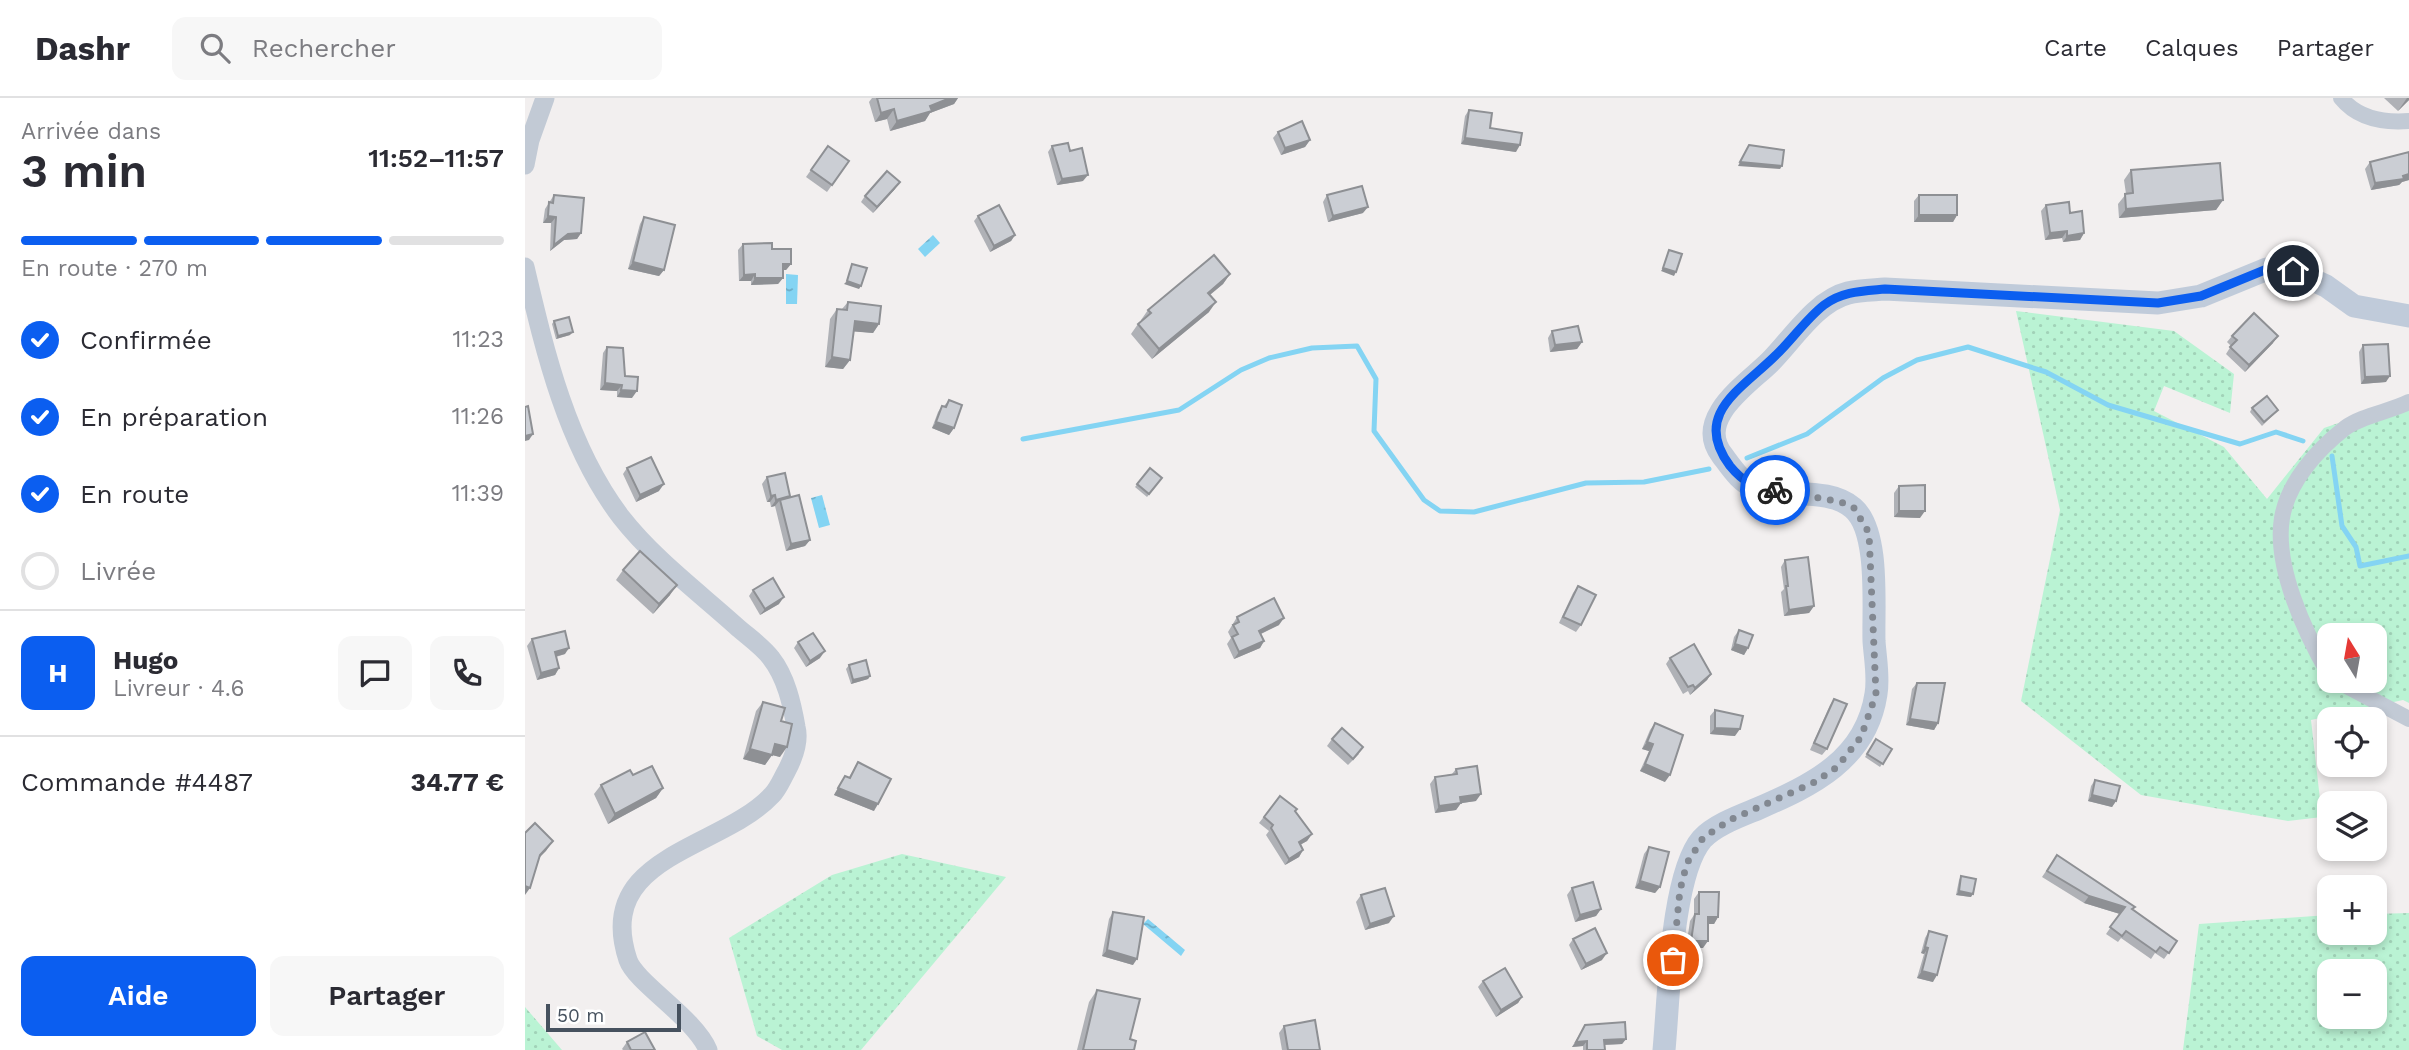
<!DOCTYPE html>
<html lang="fr">
<head>
<meta charset="utf-8">
<style>
	:root { --surface:#fff; --page:#f7f7f7; --text:#2b2b33; --muted:#7c7c81; --line:#e1e1e2; --accent:#0b5ef0 }
	body { margin:0; font-family:"Work Sans",sans-serif; background:var(--page); color:var(--text); height:100vh; display:flex; flex-direction:column; font-size:26px; white-space:nowrap }
	* { box-sizing:border-box; margin:0 }
	p { font-size:23px; color:var(--muted) }
	.icon { flex:none; width:38px; height:38px; fill:none; stroke:currentColor; stroke-width:2; stroke-linecap:round; stroke-linejoin:round }
	.map { position:relative; flex:1; overflow:hidden }
	.sheet { display:flex; flex-direction:column; background:var(--surface); width:525px }
	.sheet>* { flex:none }
	.needle { width:46px; rotate:349deg }
	.fabs { position:absolute; left:1792px; top:525px; display:grid; gap:14px }
	.fabs a { display:grid; place-items:center; width:70px; height:70px; border-radius:14px; background:var(--surface); box-shadow:0 4px 10px #0003; font-size:35px }
	.scale { position:absolute; left:21px; bottom:18px; width:135px; box-sizing:border-box; padding-left:7px; border:4px solid #46515e; border-top:0; font-size:19px; line-height:24px; white-space:nowrap; color:#46515e; -webkit-text-stroke:5px #fff; paint-order:stroke }
	.pin { position:absolute; display:grid; place-items:center; width:60px; height:60px; color:#fff; margin:-30px; border:4px solid #fff; border-radius:50%; box-shadow:0 2px 7px #0007 }
	.courier { position:absolute; display:grid; place-items:center; width:70px; height:70px; margin:-35px; border:5px solid #0b5ef0; border-radius:50%; background:#fff; color:#222; box-shadow:0 2px 9px #0007 }
	.headline em { font-style:normal; font-weight:600 }
	.headline div { display:flex; flex-direction:column-reverse }
	.headline { display:flex; align-items:center; justify-content:space-between; height:119px; padding:0 21px }
	h1 { font-size:46px; font-weight:600; line-height:52px }
	.bar { display:grid; grid-template-columns:repeat(4,1fr); gap:10px 7px; align-content:center; height:84px; padding:0 21px }
	.bar i { height:9px; border-radius:5px; background:var(--line) }
	.bar .selected { background:var(--accent) }
	.bar p { grid-column:span 4 }
	.line { display:flex; align-items:center; gap:18px; padding:0 21px; border-top:2px solid var(--line) }
	.line div { flex:1 }
	.round { display:grid; place-items:center; flex:none; width:74px; height:74px; border-radius:14px; background:var(--page) }
	ol { padding:0 21px; list-style:none }
	li { display:flex; align-items:center; gap:21px; height:77px }
	li p { margin-inline-start:auto }
	li .icon { padding:7px; border-radius:50%; background:var(--accent); color:#fff; stroke-width:4 }
	li:last-child { color:var(--muted) }
	li i { width:38px; height:38px; border:4px solid var(--line); border-radius:50% }
	.button { display:flex; gap:14px; margin-top:auto; padding:14px 21px }
	.button a { flex:1; height:80px; border-radius:14px; background:var(--accent); color:#fff; font-size:28px; font-weight:600; line-height:80px; text-align:center }
	.button a+a { background:var(--page); color:var(--text) }
	header { display:flex; align-items:center; gap:42px; box-sizing:border-box; height:98px; padding:0 35px; background:var(--surface); border-bottom:2px solid var(--line) }
	header strong { font-size:33px }
	nav { display:flex; gap:38px; margin-inline-start:auto; font-size:24px }
	.search { width:490px; height:63px; background:var(--page); display:flex; align-items:center; gap:18px; box-sizing:border-box; padding:0 24px; border-radius:14px; color:var(--muted); font-size:26px }
	main { display:flex; flex:1; min-height:0 }
	.map>svg:first-child { display:block }
	.grass { fill:url(#grass-dots); fill-rule:evenodd }
	.water { fill:url(#water-ripples) }
	.lines { fill:none; stroke-linecap:round; stroke-linejoin:round }
	.stream { stroke:#84d4f3; stroke-width:5 }
	.minor { stroke:#c2cad5; stroke-width:16 }
	.tertiary { stroke:#c2cad5; stroke-width:19 }
	.secondary { stroke:#c0cbda; stroke-width:23 }
	.wall { fill:#afb1b6 }
	.shaded-wall { fill:#8e9094 }
	.building { fill:#cbced4; stroke:#8e9094; stroke-width:2 }
	.done { stroke:#828891; stroke-width:7; stroke-dasharray:0 12.6 }
	.route { stroke:#0b5ef0; stroke-width:9 }
</style>
</head>
<body>
<header>
<strong>Dashr</strong>
<div class="search"><svg class="icon" aria-label="search" viewBox="0 0 24 24"><circle cx="10" cy="10" r="6"/><path d="M15 15l6 6"/></svg>Rechercher</div>
<nav><a>Carte</a><a>Calques</a><a>Partager</a></nav>
</header>
<main>
<section class="sheet">
<div class="headline"><div><h1>3 min</h1><p>Arrivée dans</p></div><em>11:52–11:57</em></div>
<div class="bar"><i class="selected"></i><i class="selected"></i><i class="selected"></i><i></i><p>En route · 270 m</p></div>
<ol>
<li><svg class="icon" aria-label="check" viewBox="0 0 24 24"><path d="M5 12l5 5 9-10"/></svg>Confirmée<p>11:23</p></li>
<li><svg class="icon" aria-label="check" viewBox="0 0 24 24"><path d="M5 12l5 5 9-10"/></svg>En préparation<p>11:26</p></li>
<li><svg class="icon" aria-label="check" viewBox="0 0 24 24"><path d="M5 12l5 5 9-10"/></svg>En route<p>11:39</p></li>
<li><i></i>Livrée</li>
</ol>
<div class="line" style="height:126px"><b class="round" style="background:var(--accent);color:#fff">H</b><div><b>Hugo</b><p>Livreur · 4.6</p></div><a class="round"><svg class="icon" aria-label="chat" viewBox="0 0 24 24"><path d="M4 5h16v11H9l-5 4z"/></svg></a><a class="round"><svg class="icon" aria-label="phone" viewBox="0 0 24 24"><path d="M5 4h4l2 5-3 2q2 4 5 5l2-3 5 2v4C11 20 4 13 5 4z"/></svg></a></div>
<div class="line" style="height:91px"><div>Commande #4487</div><b>34.77 €</b></div>
<div class="button"><a>Aide</a><a>Partager</a></div>
</section>
<div class="map">
<svg width="1884" height="952" viewBox="0 0 1884 952">
	<defs>
		<pattern id="grass-dots" width="8" height="8" patternUnits="userSpaceOnUse" patternTransform="scale(1.75)"><rect width="8" height="8" fill="#baf3d4"/><path d="M2 2h.1M6 6h.1" fill="none" stroke="#a1d2b8" stroke-width="1.8" stroke-linecap="round"/></pattern>
		<pattern id="water-ripples" width="26" height="14" patternUnits="userSpaceOnUse" patternTransform="scale(1.75)"><rect width="26" height="14" fill="#84d4f3"/><path d="M2 4q2-2 4 0t4 0M15 11q2-2 4 0t4 0" fill="none" stroke="#6eaec8"/></pattern>
	</defs>
	<rect width="100%" height="100%" fill="#f2efef"/>
	<g class="grass">
		<path d="M1491,213L1649,233L1709,276L1705,315L1639,288L1629,313L1699,349L1742,401L1799,330L1860,309L1884,296V605L1878,602L1786,622L1797,719L1763,723L1616,697L1496,603L1535,412ZM1804,537H1850V583H1804Z"/>
		<polygon points="377,756 481,779 336,952 257,952 232,938 204,840 307,777"/>
		<path d="M1884,815V952H1658L1674,826L1804,817V835H1850V816ZM1804,873H1850V919H1804Z"/>
		<polygon points="0,909 37,952 0,952"/>
	</g>
	<g class="water">
		<polygon points="408,137 415,145 400,159 393,151"/>
		<polygon points="261,176 273,177 272,206 261,206"/>
		<polygon points="297,397 305,427 294,430 286,400"/>
		<polygon points="623,821 660,852 656,858 618,826"/>
	</g>
	<g class="lines">
		<g class="stream">
			<polyline points="498,341 654,312 716,272 744,260 787,250 832,248 851,281 849,333 899,402 915,413 949,414 1061,385 1119,384 1184,371"/>
			<polyline points="1807,358 1817,428 1831,449 1835,468 1884,458"/>
			<polyline points="1222,360 1282,336 1358,280 1392,262 1443,249 1521,274 1583,307 1715,346 1751,334 1778,343"/>
		</g>
		<g class="minor">
			<path d="M1816,0C1833,21 1858,25 1884,23"/>
			<path d="M1804,576C1780,535 1749,468 1757,420C1763,384 1792,352 1820,330C1838,317 1864,314 1884,304"/>
			<polyline points="1812,583 1884,621"/>
		</g>
		<g class="tertiary">
			<polyline points="0,67 5,42 20,0"/>
			<path d="M0,169C20,254 42,348 96,419C128,460 172,493 211,528C222,538 237,548 246,560C261,579 267,606 271,629C275,644 268,661 261,674C257,681 253,691 247,697C196,752 68,757 103,862C111,885 170,920 183,952"/>
		</g>
		<path class="secondary" d="M1139,952C1144,901 1146,777 1177,741C1190,727 1215,718 1232,711C1287,687 1341,662 1351,596C1354,579 1350,559 1349,543C1348,509 1355,433 1328,410C1302,388 1260,401 1231,390C1216,385 1206,369 1197,357C1169,320 1223,286 1245,264C1267,242 1291,203 1323,195C1334,192 1348,192 1360,191L1633,205L1676,198L1742,171L1768,173L1801,188L1829,208L1884,218"/>
	</g>
	<g class="wall">
		<polygon points="347,0 433,0 429,6 405,15 400,23 365,33 362,21 350,24 344,4"/>
		<polygon points="1859,0 1884,0 1884,2 1873,13"/>
		<polygon points="944,12 965,30 991,54 936,46 940,18"/>
		<polygon points="753,34 785,42 780,49 756,57 748,40"/>
		<polygon points="303,48 324,63 302,94 281,79"/>
		<polygon points="527,48 545,53 558,83 532,87 523,54"/>
		<polygon points="1884,54 1884,82 1877,84 1874,87 1846,92 1840,71 1845,64"/>
		<polygon points="1606,72 1698,102 1691,112 1594,120 1593,106 1601,96 1599,82"/>
		<polygon points="370,91 348,115 336,104 340,98"/>
		<polygon points="29,97 56,135 52,141 39,142 25,153 26,125 18,125 20,111"/>
		<polygon points="802,97 838,115 803,124 798,104"/>
		<polygon points="1394,97 1432,117 1428,124 1389,124 1389,103"/>
		<polygon points="1521,107 1545,115 1559,135 1555,142 1538,144 1537,140 1520,142 1516,113"/>
		<polygon points="453,118 490,137 486,143 465,154 449,123"/>
		<polygon points="119,119 139,172 134,178 103,171 115,126"/>
		<polygon points="218,146 247,151 266,166 261,172 258,172 258,180 253,186 226,187 226,183 214,183 213,152"/>
		<polygon points="705,176 698,186 685,197 684,214 627,261 606,236 613,226 617,223 616,222 623,212"/>
		<polygon points="323,204 354,226 348,235 328,233 325,262 318,271 300,269 305,221 312,211 317,211"/>
		<polygon points="29,223 45,237 31,241 27,226"/>
		<polygon points="1027,233 1057,244 1052,251 1025,254 1023,240"/>
		<polygon points="1707,238 1748,245 1720,274 1701,256 1706,248 1702,244"/>
		<polygon points="1838,247 1861,284 1836,286 1834,254"/>
		<polygon points="82,249 107,300 92,299 92,293 75,292 78,255"/>
		<polygon points="424,302 429,330 424,337 407,330 413,314 417,308 419,308"/>
		<polygon points="1727,310 1753,312 1737,328 1725,314"/>
		<polygon points="102,370 134,393 111,404 98,376"/>
		<polygon points="625,370 637,380 622,399 610,389"/>
		<polygon points="242,379 265,398 285,442 280,448 261,453 250,408 246,409 245,404 242,404 237,386"/>
		<polygon points="1374,388 1395,420 1369,419 1369,395"/>
		<polygon points="1260,462 1289,508 1284,515 1259,518 1256,494 1259,491 1256,469"/>
		<polygon points="98,472 145,497 128,516 91,482"/>
		<polygon points="1053,488 1056,527 1051,534 1034,525 1048,495"/>
		<polygon points="228,492 254,506 235,517 224,498"/>
		<polygon points="712,519 754,527 736,536 739,543 735,550 709,561 702,546 706,540 703,534"/>
		<polygon points="1214,532 1223,550 1219,557 1206,552 1209,539"/>
		<polygon points="7,541 40,556 31,559 34,570 30,577 12,582 2,548"/>
		<polygon points="273,544 295,560 281,569 269,550"/>
		<polygon points="1145,560 1186,576 1182,582 1165,597 1163,593 1158,596 1141,566"/>
		<polygon points="324,567 345,578 343,581 326,586 321,571"/>
		<polygon points="1392,585 1413,625 1409,632 1381,627 1387,591"/>
		<polygon points="1309,601 1302,651 1297,657 1285,652 1305,607"/>
		<polygon points="238,604 256,623 255,659 247,657 240,667 218,661 231,613"/>
		<polygon points="1190,612 1210,638 1185,636 1185,618"/>
		<polygon points="1130,625 1140,684 1115,673 1124,653 1117,651 1125,632"/>
		<polygon points="1804,626 1804,647 1800,631"/>
		<polygon points="807,641 834,656 823,667 802,648"/>
		<polygon points="1351,641 1367,651 1355,669 1340,659"/>
		<polygon points="333,664 349,713 309,697 320,678 324,679"/>
		<polygon points="931,671 951,703 936,705 931,712 910,715 905,686 910,679 927,676"/>
		<polygon points="108,677 138,690 131,700 83,726 69,696 76,687"/>
		<polygon points="1570,682 1591,703 1587,709 1563,703 1566,688"/>
		<polygon points="755,698 770,713 787,736 782,743 775,747 778,752 774,759 760,767 741,737 744,733 734,725"/>
		<polygon points="1124,749 1135,789 1130,795 1110,790 1119,756"/>
		<polygon points="1532,757 1652,843 1639,861 1630,855 1626,861 1596,840 1593,844 1581,836 1595,816 1559,805 1517,779"/>
		<polygon points="1436,778 1446,799 1431,797 1434,782"/>
		<polygon points="1047,790 1076,811 1071,818 1050,824 1042,797"/>
		<polygon points="1174,794 1193,819 1189,826 1183,826 1178,850 1161,850 1165,823 1169,817 1169,801"/>
		<polygon points="836,797 864,825 840,832 831,804"/>
		<polygon points="588,814 608,867 577,858 584,821"/>
		<polygon points="1404,833 1408,884 1392,880 1399,856 1396,855 1400,840"/>
		<polygon points="1048,841 1077,862 1056,872 1044,847"/>
		<polygon points="958,883 997,899 993,905 971,919 953,889"/>
		<polygon points="572,892 605,941 609,952 552,952 564,904"/>
		<polygon points="1060,927 1101,941 1097,946 1079,947 1080,952 1058,952 1058,948 1047,949"/>
		<polygon points="759,928 795,952 757,952 754,935"/>
		<polygon points="102,944 130,952 98,952 97,951"/>
	</g>
	<g class="shaded-wall">
		<polygon points="425,0 433,0 429,6 405,15 400,23 365,33 372,23 405,8"/>
		<polygon points="1882,0 1884,0 1884,2 1873,13"/>
		<polygon points="369,11 362,21 350,24 356,15"/>
		<polygon points="940,40 995,47 991,54 936,46"/>
		<polygon points="785,42 780,49 756,57 760,50"/>
		<polygon points="1215,64 1257,68 1255,71 1213,68"/>
		<polygon points="1884,76 1884,82 1877,84 1874,87 1846,92 1850,85"/>
		<polygon points="563,77 558,83 532,87 537,81"/>
		<polygon points="375,84 370,91 348,115 352,109"/>
		<polygon points="1698,102 1691,112 1594,120 1601,111"/>
		<polygon points="843,109 838,115 803,124 808,118"/>
		<polygon points="1394,117 1432,117 1428,124 1389,124"/>
		<polygon points="23,118 31,119 26,125 18,125"/>
		<polygon points="1542,133 1537,140 1520,142 1525,135"/>
		<polygon points="56,135 52,141 39,142 25,153 29,147 43,136"/>
		<polygon points="1559,135 1555,142 1538,144 1542,138"/>
		<polygon points="490,137 486,143 465,154 469,148"/>
		<polygon points="108,164 139,172 134,178 103,171"/>
		<polygon points="258,166 266,166 261,172 253,172"/>
		<polygon points="1138,170 1151,174 1149,178 1136,173"/>
		<polygon points="230,176 226,183 214,183 219,177"/>
		<polygon points="705,176 698,186 676,204 683,195"/>
		<polygon points="230,180 258,180 253,186 226,187"/>
		<polygon points="322,183 336,188 334,191 319,186"/>
		<polygon points="691,204 684,214 627,261 634,251"/>
		<polygon points="330,223 354,226 348,235 323,233"/>
		<polygon points="48,234 45,237 31,241 33,238"/>
		<polygon points="1753,238 1748,245 1720,274 1724,267"/>
		<polygon points="1057,244 1052,251 1025,254 1030,247"/>
		<polygon points="307,259 325,262 318,271 300,269"/>
		<polygon points="1865,278 1861,284 1836,286 1840,279"/>
		<polygon points="80,285 97,287 92,293 75,292"/>
		<polygon points="96,292 112,293 107,300 92,299"/>
		<polygon points="411,324 429,330 424,337 407,330"/>
		<polygon points="8,336 4,342 0,343 0,338"/>
		<polygon points="139,386 134,393 111,404 115,397"/>
		<polygon points="250,397 245,404 242,404 246,398"/>
		<polygon points="265,398 255,402 250,408 246,409 251,402"/>
		<polygon points="1374,413 1400,413 1395,420 1369,419"/>
		<polygon points="285,442 280,448 261,453 266,446"/>
		<polygon points="152,487 145,497 128,516 134,506"/>
		<polygon points="259,499 254,506 235,517 240,511"/>
		<polygon points="1289,508 1284,515 1259,518 1264,512"/>
		<polygon points="759,520 754,527 729,539 734,533"/>
		<polygon points="739,543 735,550 709,561 714,554"/>
		<polygon points="1210,546 1223,550 1219,557 1206,552"/>
		<polygon points="44,550 40,556 25,560 30,554"/>
		<polygon points="300,553 295,560 281,569 285,563"/>
		<polygon points="34,570 30,577 12,582 16,575"/>
		<polygon points="1186,576 1182,582 1165,597 1170,590"/>
		<polygon points="345,578 343,581 326,586 328,582"/>
		<polygon points="1385,621 1413,625 1409,632 1381,627"/>
		<polygon points="1190,630 1215,631 1210,638 1185,636"/>
		<polygon points="1122,644 1128,646 1124,653 1117,651"/>
		<polygon points="250,646 262,649 255,659 243,656"/>
		<polygon points="225,651 247,657 240,667 218,661"/>
		<polygon points="1120,666 1145,677 1140,684 1115,673"/>
		<polygon points="138,690 131,700 83,726 90,716"/>
		<polygon points="313,690 353,706 349,713 309,697"/>
		<polygon points="956,696 951,703 931,706 935,699"/>
		<polygon points="1567,697 1591,703 1587,709 1563,703"/>
		<polygon points="936,705 931,712 910,715 914,708"/>
		<polygon points="787,736 782,743 769,750 774,744"/>
		<polygon points="28,743 21,753 8,766 15,757"/>
		<polygon points="778,752 774,759 760,767 764,761"/>
		<polygon points="1115,783 1135,789 1130,795 1110,790"/>
		<polygon points="0,788 5,790 0,797"/>
		<polygon points="1434,793 1448,796 1446,799 1431,797"/>
		<polygon points="1564,798 1600,809 1595,816 1559,805"/>
		<polygon points="1076,811 1071,818 1050,824 1055,817"/>
		<polygon points="869,818 864,825 840,832 845,826"/>
		<polygon points="1183,819 1193,819 1189,826 1178,826"/>
		<polygon points="1166,843 1183,843 1178,850 1161,850"/>
		<polygon points="1400,849 1403,850 1399,856 1396,855"/>
		<polygon points="582,852 612,861 608,867 577,858"/>
		<polygon points="1082,855 1077,862 1056,872 1061,866"/>
		<polygon points="1397,873 1412,877 1408,884 1392,880"/>
		<polygon points="997,899 993,905 971,919 976,912"/>
		<polygon points="1101,941 1097,946 1075,947 1079,942"/>
		<polygon points="1062,943 1058,948 1047,949 1051,944"/>
	</g>
	<g class="building">
		<polygon points="352,0 425,0 405,8 407,13 372,23 369,11 356,15"/>
		<polygon points="944,12 967,15 965,30 997,35 995,47 940,40"/>
		<polygon points="777,23 785,42 760,50 753,34"/>
		<polygon points="543,45 545,53 557,50 563,77 537,81 527,48"/>
		<polygon points="1224,47 1259,52 1257,68 1215,64"/>
		<polygon points="303,48 324,63 307,87 286,72"/>
		<polygon points="1884,54 1884,76 1878,78 1879,81 1850,85 1845,64"/>
		<polygon points="1695,65 1698,102 1601,111 1600,96 1608,95 1606,72"/>
		<polygon points="362,73 375,84 352,109 340,98"/>
		<polygon points="837,88 843,109 808,118 802,97"/>
		<polygon points="29,97 59,100 56,135 43,136 29,147 31,119 23,118 24,104 28,105"/>
		<rect x="1394" y="97" width="38" height="20"/>
		<polygon points="1544,104 1545,115 1557,113 1559,135 1542,138 1542,133 1525,135 1521,107"/>
		<polygon points="474,107 490,137 469,148 453,118"/>
		<polygon points="119,119 150,127 139,172 108,164"/>
		<polygon points="247,145 247,151 266,151 266,166 258,166 258,180 230,180 230,176 219,177 218,146"/>
		<polygon points="1144,152 1157,156 1151,174 1138,170"/>
		<polygon points="689,157 705,176 683,195 691,204 634,251 613,226 626,215 623,212"/>
		<polygon points="327,166 342,170 336,188 322,183"/>
		<polygon points="323,204 356,208 354,226 330,223 325,262 307,259 312,211 322,212"/>
		<polygon points="1729,215 1753,238 1724,267 1705,249 1712,242 1707,238"/>
		<polygon points="44,219 48,234 33,238 29,223"/>
		<polygon points="1053,228 1057,244 1030,247 1027,233"/>
		<polygon points="1863,246 1865,278 1840,279 1838,247"/>
		<polygon points="82,249 98,250 100,278 113,279 112,293 96,292 97,287 80,285"/>
		<polygon points="1742,298 1753,312 1739,324 1727,310"/>
		<polygon points="424,302 437,307 429,330 411,324 417,308 421,309"/>
		<polygon points="3,308 8,336 0,338 0,309"/>
		<polygon points="126,359 139,386 115,397 102,370"/>
		<polygon points="625,370 637,380 624,396 612,386"/>
		<polygon points="260,375 265,398 251,402 250,397 246,398 242,379"/>
		<polygon points="1400,387 1400,413 1374,413 1374,388"/>
		<polygon points="274,397 285,442 266,446 255,402"/>
		<polygon points="115,453 152,487 134,506 98,472"/>
		<polygon points="1283,459 1289,508 1264,512 1261,488 1263,488 1260,462"/>
		<polygon points="248,480 259,499 240,511 228,492"/>
		<polygon points="1053,488 1071,497 1056,527 1038,519"/>
		<polygon points="749,500 759,520 734,533 739,543 714,554 707,539 713,536 708,527 714,524 712,519"/>
		<polygon points="1214,532 1228,537 1223,550 1210,546"/>
		<polygon points="40,533 44,550 30,554 34,570 16,575 7,541"/>
		<polygon points="288,535 300,553 285,563 273,544"/>
		<polygon points="1169,546 1186,576 1170,590 1168,587 1163,589 1145,560"/>
		<polygon points="341,562 345,578 328,582 324,567"/>
		<polygon points="1392,585 1420,585 1413,625 1385,621"/>
		<polygon points="1309,601 1322,606 1302,651 1289,645"/>
		<polygon points="238,604 260,610 256,623 267,626 262,649 250,646 247,657 225,651"/>
		<polygon points="1190,612 1218,618 1215,631 1190,630"/>
		<polygon points="1130,625 1158,637 1145,677 1120,666 1128,646 1122,644"/>
		<polygon points="817,630 838,649 828,661 807,641"/>
		<polygon points="1351,641 1367,651 1358,666 1342,656"/>
		<polygon points="333,664 366,681 353,706 313,690 320,678 325,680"/>
		<polygon points="127,668 138,690 90,716 76,687 105,672 108,677"/>
		<polygon points="952,668 956,696 935,699 936,705 914,708 910,679 932,676 931,671"/>
		<polygon points="1570,682 1595,688 1591,703 1567,697"/>
		<polygon points="755,698 772,711 770,713 787,736 774,744 778,752 764,761 746,730 748,727 739,719"/>
		<polygon points="10,725 28,743 15,757 5,790 0,788 0,735"/>
		<polygon points="1124,749 1144,754 1135,789 1115,783"/>
		<polygon points="1532,757 1610,809 1607,811 1652,843 1644,855 1635,849 1631,854 1601,833 1597,838 1585,829 1600,809 1564,798 1522,773"/>
		<polygon points="1436,778 1451,781 1448,796 1434,793"/>
		<polygon points="1068,784 1076,811 1055,817 1047,790"/>
		<polygon points="860,790 869,818 845,826 836,797"/>
		<polygon points="1174,794 1194,794 1193,819 1183,819 1183,843 1166,843 1170,816 1174,816"/>
		<polygon points="588,814 619,819 612,861 582,852"/>
		<polygon points="1070,830 1082,855 1061,866 1048,841"/>
		<polygon points="1404,833 1422,838 1412,877 1397,873 1403,850 1400,849"/>
		<polygon points="980,870 997,899 976,912 958,883"/>
		<polygon points="572,892 615,901 605,941 611,943 609,952 558,952"/>
		<polygon points="790,922 795,952 763,952 759,928"/>
		<polygon points="1100,924 1101,941 1079,942 1080,952 1062,952 1062,943 1051,944 1060,927"/>
		<polygon points="120,934 130,952 106,952 102,944"/>
	</g>
	<g class="lines">
		<polyline class="done" points="1148,862 1155,792 1162,765 1178,740 1205,722 1290,684 1312,669 1336,639 1351,596 1344,435 1329,410 1316,404 1250,392"/>
		<path class="route" d="M1250,392C1230,390 1218,384 1205,368C1166,316 1217,291 1251,257C1267,242 1281,221 1299,207C1317,193 1338,193 1360,191L1633,205L1676,198L1742,171L1768,173"/>
	</g>
</svg>
<div class="fabs">
<a><svg class="needle" viewBox="-14 -14 28 28"><path d="M0-13l5 13h-10z" fill="#e53935"/><path d="M0 13l5-13h-10z" fill="#7c7c81"/></svg></a>
<a><svg class="icon" aria-label="locate" viewBox="0 0 24 24"><circle cx="12" cy="12" r="6"/><path d="M12 2v4M12 18v4M2 12h4M18 12h4"/></svg></a>
<a><svg class="icon" aria-label="layers" viewBox="0 0 24 24"><path d="M12 4l9 5-9 5-9-5zM3 14l9 5 9-5"/></svg></a>
<a>+</a>
<a>−</a>
</div>
<div class="scale">50 m</div>
<div class="pin" style="left:1148px;top:862px;background:#ea580c"><svg class="icon" aria-label="bag" viewBox="0 0 24 24"><path d="M5 8h14l-1 12H6zM9 8a3 3 0 0 1 6 0"/></svg></div>
<div class="pin" style="left:1768px;top:173px;background:#1f2937"><svg class="icon" aria-label="home" viewBox="0 0 24 24"><path d="M3 11l9-7 9 7M6 9v11h12V9"/></svg></div>
<div class="courier" style="left:1250px;top:392px"><svg class="icon" aria-label="bike" viewBox="0 0 24 24"><circle cx="6" cy="16" r="4"/><circle cx="18" cy="16" r="4"/><path d="M6 16l4-8h5l3 8M10 8l3 8H6M13 5h3"/></svg></div>
</div>
</main>
</body>
</html>
